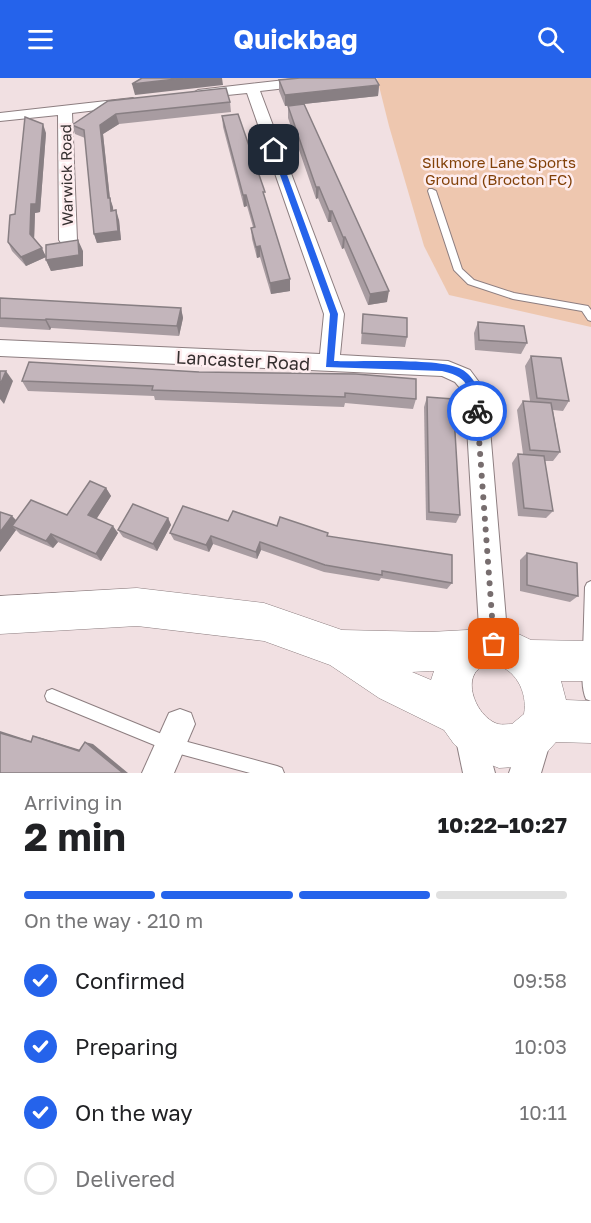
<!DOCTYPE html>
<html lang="en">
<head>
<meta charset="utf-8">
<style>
	:root { --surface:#fff; --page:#f2f2f2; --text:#202124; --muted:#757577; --line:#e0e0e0; --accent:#2563eb }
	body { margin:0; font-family:"Golos Text",sans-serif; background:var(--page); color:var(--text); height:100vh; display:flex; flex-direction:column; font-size:22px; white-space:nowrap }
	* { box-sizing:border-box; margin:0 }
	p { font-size:20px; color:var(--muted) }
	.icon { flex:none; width:33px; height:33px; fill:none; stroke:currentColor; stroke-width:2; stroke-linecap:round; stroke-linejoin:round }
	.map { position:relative; height:695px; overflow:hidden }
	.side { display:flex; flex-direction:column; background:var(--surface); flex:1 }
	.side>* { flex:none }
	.pin { position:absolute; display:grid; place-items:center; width:51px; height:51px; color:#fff; margin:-26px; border-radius:12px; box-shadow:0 3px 9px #0006 }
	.courier { position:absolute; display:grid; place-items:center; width:60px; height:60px; margin:-30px; border:4px solid #2563eb; border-radius:50%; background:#fff; color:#222; box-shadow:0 2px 8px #0007 }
	.headline em { font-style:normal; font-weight:700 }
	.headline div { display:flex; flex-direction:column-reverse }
	.headline { display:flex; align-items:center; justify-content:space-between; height:102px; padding:0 24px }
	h1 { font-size:39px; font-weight:700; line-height:45px }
	.bar { display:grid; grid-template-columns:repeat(4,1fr); gap:9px 6px; align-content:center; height:72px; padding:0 24px }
	.bar i { height:8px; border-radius:4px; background:var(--line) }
	.bar .active { background:var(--accent) }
	.bar p { grid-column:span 4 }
	ol { padding:0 24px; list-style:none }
	li { display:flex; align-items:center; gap:18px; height:66px }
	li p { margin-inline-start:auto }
	li .icon { padding:6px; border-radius:50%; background:var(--accent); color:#fff; stroke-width:4 }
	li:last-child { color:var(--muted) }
	li i { width:33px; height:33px; border:3px solid var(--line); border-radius:50% }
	header { display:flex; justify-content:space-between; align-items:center; height:78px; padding:0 24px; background:var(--accent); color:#fff; font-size:27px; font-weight:700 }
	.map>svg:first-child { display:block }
	.green { fill:#eec7af }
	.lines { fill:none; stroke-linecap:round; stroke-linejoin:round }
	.lane-casing { stroke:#8d7e80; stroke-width:2 }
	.street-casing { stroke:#8d7e80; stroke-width:2 }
	.secondary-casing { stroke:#8d7e80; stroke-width:1 }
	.lane { fill:#fff; fill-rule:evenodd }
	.street { fill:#fff; fill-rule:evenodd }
	.secondary { fill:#fff; fill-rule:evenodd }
	.wall { fill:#a89ca1 }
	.shaded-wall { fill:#887f83 }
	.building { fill:#c3b5bb; stroke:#887f83; stroke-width:1.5 }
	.route { fill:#2563eb }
	.done { stroke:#776d6e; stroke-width:6; stroke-dasharray:0 10.8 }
	.labels { text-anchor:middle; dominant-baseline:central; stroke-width:5; stroke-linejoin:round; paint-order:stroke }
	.far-park-label { font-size:15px; fill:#824109; stroke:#feedef }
	.far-street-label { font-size:15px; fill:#352f2f; stroke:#feedef }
	.street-label { font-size:18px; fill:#352f2f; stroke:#feedef }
</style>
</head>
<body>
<header><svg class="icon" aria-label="menu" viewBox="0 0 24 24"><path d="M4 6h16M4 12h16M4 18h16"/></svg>Quickbag<svg class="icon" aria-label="search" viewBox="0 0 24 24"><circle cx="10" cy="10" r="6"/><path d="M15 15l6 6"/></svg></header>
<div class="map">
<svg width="591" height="695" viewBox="0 0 591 695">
	<rect width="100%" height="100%" fill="#f1e0e2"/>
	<polygon class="green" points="377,0 591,0 591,249 449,217 424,168 389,48"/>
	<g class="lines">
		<defs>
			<g id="lane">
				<polygon points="429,111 432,111 436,113 462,191 474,202 514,215 588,228 591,232 591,243 588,242 582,233 513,221 468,206 454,192 428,113"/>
				<polygon points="591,503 591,581 590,582 585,580 583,575 585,509 587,505"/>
				<path d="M590,584L591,585V623L586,621C582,612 581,595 585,586Z"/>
				<polygon points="52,611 169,659 277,688 282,690 284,695 250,695 169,673 47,623 45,618 47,613"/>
			</g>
			<g id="street">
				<polygon points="303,0 346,0 339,4 260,13 344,236 340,277 448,283 470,292 487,315 508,566 504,576 494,580 484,576 480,566 465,316 455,304 442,298 0,278 0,262 320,276 324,236 247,15 198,20 191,16 198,12"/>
				<polygon points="133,20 140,24 138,27 72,35 77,162 74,166 62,166 59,162 58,37 0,43 0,35"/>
				<polygon points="180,631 191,635 195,646 174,695 142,695 169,635"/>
				<polygon points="469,637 480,641 495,695 463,695 454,652 458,641"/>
				<polygon points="538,640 549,644 553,655 541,695 509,695 527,644"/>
			</g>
			<path id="secondary" d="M137,510L264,525L342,552L430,554L467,552L492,546L504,549L531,562L591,563V603H561L566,622L591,623V665L556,664L548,673L531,682L516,689L499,690L468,678L454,666L444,652L379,620L330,587L264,563L137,548L0,556V518ZM492,586C515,589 528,614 524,636L512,646C508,646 502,647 498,646C473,638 457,589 492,586ZM430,593H434L431,602L412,594Z"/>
		</defs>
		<use href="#lane" class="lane-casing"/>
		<use href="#street" class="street-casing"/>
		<use href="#secondary" class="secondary-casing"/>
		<use href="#lane" class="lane"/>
		<use href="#street" class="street"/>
		<use href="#secondary" class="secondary"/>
	</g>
	<g class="wall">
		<polygon points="279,2 379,7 378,18 285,28 279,13"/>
		<polygon points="108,23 230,24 231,34 119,46 103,56 110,120 113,133 119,142 121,162 97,165 94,156 85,60 75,56 72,47"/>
		<polygon points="288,28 387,224 368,227 344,170 342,171 331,144 328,144 318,120 316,121 288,40"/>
		<polygon points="222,38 265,123 290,213 271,216 260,179 257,180 252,161 251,150 253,149 247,128 244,129 223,49"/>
		<polygon points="46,55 40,134 35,135 34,161 46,178 83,173 83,188 51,193 46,182 46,179 26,188 12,173 8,164 15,136"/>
		<polygon points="0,220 181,230 183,240 179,258 51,250 50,252 0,249"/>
		<polygon points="363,236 407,259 405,269 361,266"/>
		<polygon points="478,244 527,265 521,276 475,272 474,255"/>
		<polygon points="531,278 569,323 563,333 553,332 560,374 553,383 545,383 553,433 546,440 518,438 512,385 518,376 523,376 517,332 523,323 530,323 525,288"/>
		<polygon points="29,284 416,321 413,331 345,325 344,329 155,322 154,318 28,313 22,303"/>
		<polygon points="427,319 460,437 456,445 426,442 424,329"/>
		<polygon points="106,410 111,418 96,441 118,455 101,483 58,464 53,470 20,456 16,452 0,474 12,438 16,443 67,437"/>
		<polygon points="168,440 171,447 157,473 123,459 118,452"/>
		<polygon points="228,443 277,448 328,455 328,458 452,505 447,511 381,500 379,503 324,494 261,472 257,481 213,466 209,474 174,462 170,455"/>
		<polygon points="527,475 578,518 570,524 520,513 520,482"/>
	</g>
	<g class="shaded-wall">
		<polygon points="185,0 222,0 223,7 135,17 132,6"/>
		<polygon points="379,7 378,18 285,28 285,17"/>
		<polygon points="116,36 119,46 103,56 110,122 110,120 113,129 114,143 108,120 100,47"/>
		<polygon points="43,46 46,55 40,134 35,135 34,164 30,156 31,126"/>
		<polygon points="316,109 319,109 318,120 316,121"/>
		<polygon points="243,117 246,117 247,128 244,129"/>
		<polygon points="116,132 119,142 121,162 97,165 94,156"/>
		<polygon points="329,133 332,133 331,144 328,144"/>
		<polygon points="343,159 345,159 344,170 342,171"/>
		<polygon points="78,162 83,173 83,188 51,193 46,182"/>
		<polygon points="260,168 260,179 257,180 256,169"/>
		<polygon points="42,170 46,179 26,188 21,179"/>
		<polygon points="290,201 290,213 271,216 270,205"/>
		<polygon points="389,213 387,224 368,227 370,216"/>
		<polygon points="181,230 183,240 179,258 177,248"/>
		<polygon points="46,241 51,250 50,252 45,242"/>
		<polygon points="6,293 13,303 4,326 0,321 0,307"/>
		<polygon points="106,410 111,418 94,445 88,437"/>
		<polygon points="12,438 20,446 12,448 16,452 0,474 0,454"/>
		<polygon points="168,440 171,447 157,473 153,466"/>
		<polygon points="113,448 118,455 101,483 96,476"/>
		<polygon points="51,456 58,464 53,470 46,463"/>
		<polygon points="211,458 213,466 209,474 206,467"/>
		<polygon points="260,464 261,472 257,481 256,474"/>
		<polygon points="0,653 40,666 31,664 0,655"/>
		<polygon points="33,658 42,660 87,674 79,673"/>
		<polygon points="85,664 93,666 128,695 123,695"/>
	</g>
	<g class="building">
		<polygon points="142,0 185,0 132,6"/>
		<polygon points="300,0 375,0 379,7 285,17 279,2"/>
		<polygon points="226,10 230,24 116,36 100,47 108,120 110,120 111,133 116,132 118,153 94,156 84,52 72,47 108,23"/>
		<polygon points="304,26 389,213 370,216 345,159 343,159 332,133 329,133 319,109 316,109 288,28"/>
		<polygon points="238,36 265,114 263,114 290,201 270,205 260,168 256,169 251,150 255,149 246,117 243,117 222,38"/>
		<polygon points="25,39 43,46 36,126 31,126 30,156 42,170 21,179 8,164 10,137 15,136"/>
		<polygon points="78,162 79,177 46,182 46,167"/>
		<polygon points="0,220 181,230 177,248 46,241 45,242 0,240"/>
		<polygon points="363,236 407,240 407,259 362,255"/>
		<polygon points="478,244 524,248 527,265 479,262"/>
		<polygon points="531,278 561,280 569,323 537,320"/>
		<polygon points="29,284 199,294 356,296 416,301 416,321 345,315 345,319 152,312 153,308 22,303"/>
		<polygon points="0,293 6,293 0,307"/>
		<polygon points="427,319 453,321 460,437 429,434"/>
		<polygon points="523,323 551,325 560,374 530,372"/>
		<polygon points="518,376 544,378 553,433 524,430"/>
		<polygon points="90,403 106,410 88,437 113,448 96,476 51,456 46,463 12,448 31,422 67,437"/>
		<polygon points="133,426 168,440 153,466 118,452"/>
		<polygon points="183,428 228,443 233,433 277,448 280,439 328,455 327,458 452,477 452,505 382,493 382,497 325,487 260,464 256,474 211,458 206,467 170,455"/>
		<polygon points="0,434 12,438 0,454"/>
		<polygon points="527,475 577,485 578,518 527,507"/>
		<polygon points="0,655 31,664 33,658 79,673 85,664 123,695 0,695"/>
	</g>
	<path class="route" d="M274,70L278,72L338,236L334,283C363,284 435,280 459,290C475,297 485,319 480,336H473C465,311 475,301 442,293L326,289L330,236L271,72Z"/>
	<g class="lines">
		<polyline class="done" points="477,333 494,566"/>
	</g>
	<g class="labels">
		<g class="far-park-label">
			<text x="499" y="84">Silkmore Lane Sports<tspan x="499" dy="17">Ground (Brocton FC)</tspan></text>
		</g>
		<g class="far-street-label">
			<text transform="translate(66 97) rotate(-91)">Warwick Road</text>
		</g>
		<g class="street-label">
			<text transform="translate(243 282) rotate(3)">Lancaster Road</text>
		</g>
	</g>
</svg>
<div class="pin" style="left:494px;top:566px;background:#ea580c"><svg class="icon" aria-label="bag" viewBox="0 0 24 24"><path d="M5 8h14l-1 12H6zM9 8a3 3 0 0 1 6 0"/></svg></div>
<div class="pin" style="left:274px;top:72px;background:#1f2937"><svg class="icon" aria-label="home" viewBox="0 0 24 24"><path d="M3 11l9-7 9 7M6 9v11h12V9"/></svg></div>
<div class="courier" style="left:477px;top:333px"><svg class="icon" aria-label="bike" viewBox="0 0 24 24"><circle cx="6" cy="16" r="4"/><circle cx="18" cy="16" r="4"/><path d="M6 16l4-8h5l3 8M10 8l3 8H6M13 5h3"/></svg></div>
</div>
<section class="side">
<div class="headline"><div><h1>2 min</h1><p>Arriving in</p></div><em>10:22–10:27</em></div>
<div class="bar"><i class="active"></i><i class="active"></i><i class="active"></i><i></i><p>On the way · 210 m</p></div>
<ol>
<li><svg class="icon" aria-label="check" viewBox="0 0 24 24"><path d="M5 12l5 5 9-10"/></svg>Confirmed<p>09:58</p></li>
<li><svg class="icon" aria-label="check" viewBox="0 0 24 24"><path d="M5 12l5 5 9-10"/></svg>Preparing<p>10:03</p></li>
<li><svg class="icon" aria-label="check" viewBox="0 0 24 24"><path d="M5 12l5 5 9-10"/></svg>On the way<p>10:11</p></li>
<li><i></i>Delivered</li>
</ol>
</section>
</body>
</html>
